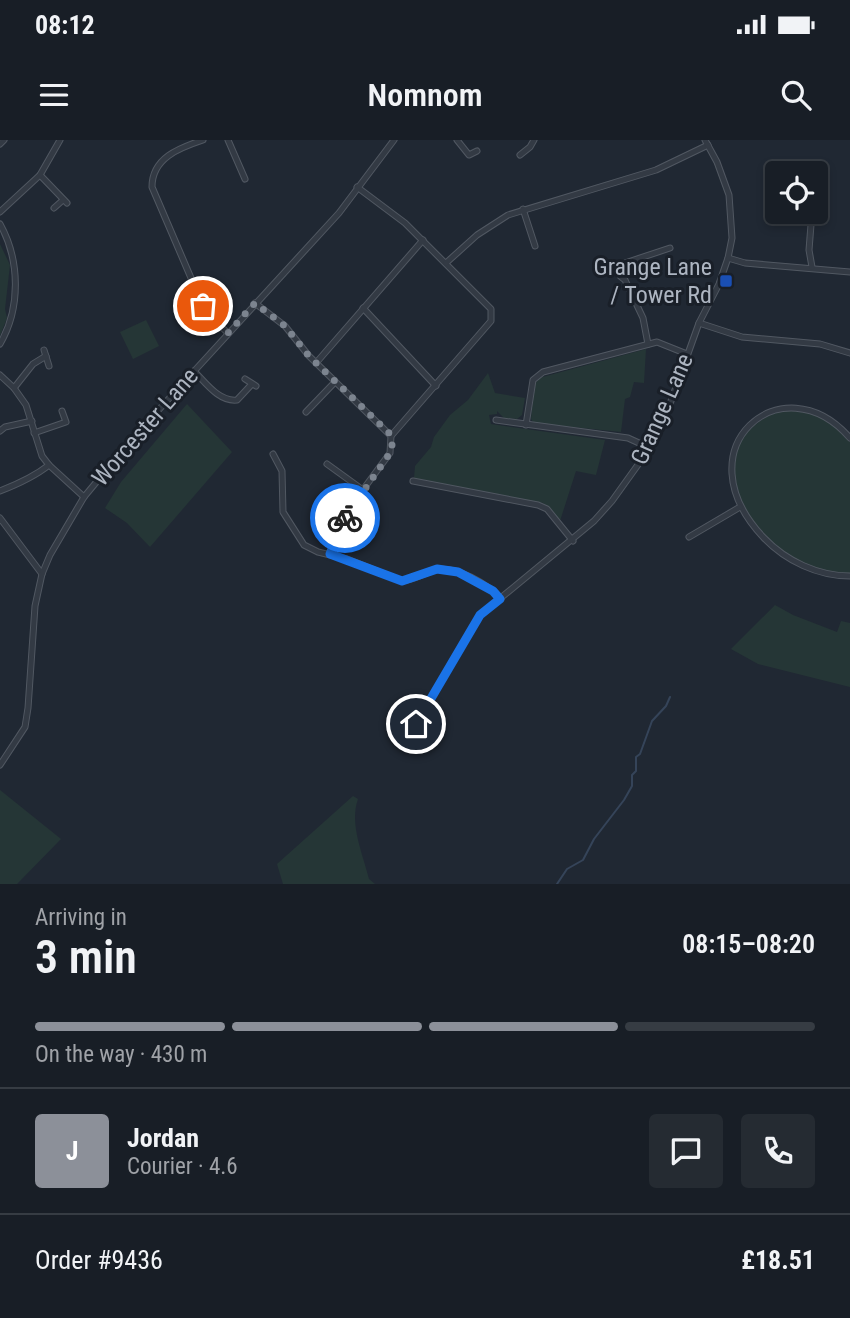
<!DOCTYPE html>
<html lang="en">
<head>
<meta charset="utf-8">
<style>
	:root { --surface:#181e26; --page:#252b32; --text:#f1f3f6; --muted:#9fa2a7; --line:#363c43; --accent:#8c9099 }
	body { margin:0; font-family:"Roboto Condensed",sans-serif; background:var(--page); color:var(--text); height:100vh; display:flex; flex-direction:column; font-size:26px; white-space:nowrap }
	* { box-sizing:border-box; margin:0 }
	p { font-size:23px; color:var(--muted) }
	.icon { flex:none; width:38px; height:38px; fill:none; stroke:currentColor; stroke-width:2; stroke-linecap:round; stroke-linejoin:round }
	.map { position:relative; height:744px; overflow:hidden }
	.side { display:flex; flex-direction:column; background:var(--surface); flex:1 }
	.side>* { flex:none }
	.buttons { position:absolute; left:765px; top:21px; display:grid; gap:14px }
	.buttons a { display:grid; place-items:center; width:63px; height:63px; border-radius:7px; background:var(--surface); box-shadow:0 4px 10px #0003,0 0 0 2px var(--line); font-size:35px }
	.pin { position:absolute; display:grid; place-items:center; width:60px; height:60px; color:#fff; margin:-30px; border:4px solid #fff; border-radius:50%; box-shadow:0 2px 7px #0007 }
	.courier { position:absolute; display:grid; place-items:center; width:70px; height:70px; margin:-35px; border:5px solid #1a73e8; border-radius:50%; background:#fff; color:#222; box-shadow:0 2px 9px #0007 }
	.head em { font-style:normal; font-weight:600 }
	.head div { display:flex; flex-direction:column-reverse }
	.head { display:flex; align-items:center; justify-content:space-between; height:119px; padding:0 35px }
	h1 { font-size:46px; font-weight:600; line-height:52px }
	.bar { display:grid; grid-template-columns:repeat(4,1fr); gap:10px 7px; align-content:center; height:84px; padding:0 35px }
	.bar i { height:9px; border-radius:5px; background:var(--line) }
	.bar .selected { background:var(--accent) }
	.bar p { grid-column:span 4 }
	.line { display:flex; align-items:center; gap:18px; padding:0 35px; border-top:2px solid var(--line) }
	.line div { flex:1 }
	.round { display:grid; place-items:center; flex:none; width:74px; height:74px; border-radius:7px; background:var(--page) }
	.status { display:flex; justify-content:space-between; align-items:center; height:49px; padding:0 35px; background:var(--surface); direction:ltr }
	.status svg { height:19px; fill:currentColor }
	header { display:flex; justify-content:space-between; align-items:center; height:91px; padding:0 35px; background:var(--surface); font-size:32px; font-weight:600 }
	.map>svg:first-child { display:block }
	.green { fill:#253636 }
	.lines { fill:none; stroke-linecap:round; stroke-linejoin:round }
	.stream { stroke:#354459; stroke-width:2 }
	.street-casing { stroke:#515862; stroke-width:7 }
	.street { stroke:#333a44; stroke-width:5 }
	.done { stroke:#7c848f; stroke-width:7; stroke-dasharray:0 12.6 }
	.route { stroke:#1a73e8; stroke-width:9 }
	.transit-dot { fill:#1a4fb4; stroke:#191f28; stroke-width:2.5 }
	.labels { text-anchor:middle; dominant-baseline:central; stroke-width:6; stroke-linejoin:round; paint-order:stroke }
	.poi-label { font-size:24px; fill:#adb5c1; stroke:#191f28; text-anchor:end }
	.street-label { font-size:24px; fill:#adb5c1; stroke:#191f28 }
</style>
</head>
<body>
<div class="status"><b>08:12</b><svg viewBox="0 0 49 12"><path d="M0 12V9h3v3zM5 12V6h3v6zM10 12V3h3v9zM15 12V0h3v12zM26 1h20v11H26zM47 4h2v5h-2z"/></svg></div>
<header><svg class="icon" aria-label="menu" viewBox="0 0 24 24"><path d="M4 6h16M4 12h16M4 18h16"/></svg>Nomnom<svg class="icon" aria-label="search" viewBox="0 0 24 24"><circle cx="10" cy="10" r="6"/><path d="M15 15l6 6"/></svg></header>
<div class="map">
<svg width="850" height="744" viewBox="0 0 850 744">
	<rect width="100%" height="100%" fill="#202833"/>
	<g class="green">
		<polygon points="0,104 10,125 5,169 7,178 0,196"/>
		<polygon points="146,180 159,206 133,219 120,192"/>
		<polygon points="646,209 644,243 634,242 630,257 625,259 621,292 543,284 533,282 531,279 534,246 539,238"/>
		<polygon points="488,233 495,253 525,258 522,275 517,279 504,278 497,271 497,274 489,275 491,284 605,300 596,335 576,331 560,381 543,363 414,338 415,326 431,307 434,297 450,275 468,260"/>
		<polygon points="187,264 232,312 150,407 127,383 105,368 121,342"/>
		<path d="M787,270C815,271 832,281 850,302V434C829,434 806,427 789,416C751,392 714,335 746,294C757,281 771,273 787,270Z"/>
		<polygon points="775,465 793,475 837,492 841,481 850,483 850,547 758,524 731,509"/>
		<polygon points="0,650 61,699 17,744 0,744"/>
		<path d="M353,656L358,659C349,684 363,714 369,739L375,744H283L277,724Z"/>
	</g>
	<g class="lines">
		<polyline class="stream" points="557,744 567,729 583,720 594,699 624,660 632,646 632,635 636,631 636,617 640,614 652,581 666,566 670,557"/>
		<defs>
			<g id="street">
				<path d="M203,0C179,8 152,18 152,47L203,166L207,174L228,193"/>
				<polyline points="228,0 245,39"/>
				<polyline points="457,0 469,15 477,11"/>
				<polyline points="0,4 4,0"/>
				<polyline points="520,15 530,7 534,0"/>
				<polyline points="40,35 67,63"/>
				<polyline points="816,35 824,41 826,49 823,57 816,61"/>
				<polyline points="357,47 405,83 491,169 491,181 391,296"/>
				<polyline points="54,68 63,60"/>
				<polyline points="523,69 535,106"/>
				<polyline points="0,72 40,35 60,0"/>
				<path d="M0,84C20,120 21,168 0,204"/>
				<polyline points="728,118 745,123 850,132"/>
				<polyline points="446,123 477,95 508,75 656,30 708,5"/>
				<polyline points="812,127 809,110 812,72"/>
				<polyline points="255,163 285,186 309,216 391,296 390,313 348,370 329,414"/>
				<polyline points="363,168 436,246"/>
				<polyline points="699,183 742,197 820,204 850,213"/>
				<polyline points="648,204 643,178 625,140 620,136 618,127 625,123 670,108"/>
				<polyline points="44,210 49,226"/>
				<polyline points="316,223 423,100"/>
				<path d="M194,231C206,243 219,262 237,260L252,244"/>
				<polyline points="0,235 14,248 26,265 42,316 49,325 84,357"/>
				<polyline points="245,239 256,246"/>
				<polyline points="14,248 33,224 46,216"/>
				<polyline points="306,272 335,242"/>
				<polyline points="496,280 628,298 650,308"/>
				<polyline points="526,285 533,240 543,232 657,202 687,214"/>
				<polyline points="0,291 5,287 32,281"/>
				<polyline points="34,293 66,282 62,271"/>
				<path d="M850,298C782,220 679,309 764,398C786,421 818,436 850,436"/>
				<path d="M273,314L282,331L283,372L304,405L318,412L347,419L402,441C414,440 424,433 435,430C456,425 487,444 501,459"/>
				<polyline points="327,324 363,350"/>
				<polyline points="413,341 538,365 547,369 573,401"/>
				<path d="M0,351C18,344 34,337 49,325"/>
				<polyline points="0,378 42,434"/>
				<polyline points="689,397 740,367"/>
				<polyline points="408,584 413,586 416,584 480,475 594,381 612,361 650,308 671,261 699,183 719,144 728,118 732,98 729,55 717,22 705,0"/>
				<polyline points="0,625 25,587 28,568 35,466 42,434 50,415 84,357 132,299 339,73 394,0"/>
			</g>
		</defs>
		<use href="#street" class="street-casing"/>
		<use href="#street" class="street"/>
	</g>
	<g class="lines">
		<polyline class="done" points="203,166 207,174 228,193 255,163 285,186 309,216 389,293 392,305 390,313 345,378"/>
		<polyline class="route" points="345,378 330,414 402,441 437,429 458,432 493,451 500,459 480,475 416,584"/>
	</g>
	<rect class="transit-dot" x="719" y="134" width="14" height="14" rx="3.5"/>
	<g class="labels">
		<g class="poi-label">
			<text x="712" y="127">Grange Lane<tspan x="712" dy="28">/ Tower Rd</tspan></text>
		</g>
		<g class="street-label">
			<text transform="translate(662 269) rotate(-66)">Grange Lane</text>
			<text transform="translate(145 287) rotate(-49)">Worcester Lane</text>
		</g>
	</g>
</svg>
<div class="buttons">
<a><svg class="icon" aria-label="locate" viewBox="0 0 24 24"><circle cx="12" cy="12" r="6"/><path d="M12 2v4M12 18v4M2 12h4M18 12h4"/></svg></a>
</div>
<div class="pin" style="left:203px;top:166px;background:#ea580c"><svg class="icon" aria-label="bag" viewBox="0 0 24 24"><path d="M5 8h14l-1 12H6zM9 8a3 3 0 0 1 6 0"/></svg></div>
<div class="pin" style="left:416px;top:584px;background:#1f2937"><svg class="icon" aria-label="home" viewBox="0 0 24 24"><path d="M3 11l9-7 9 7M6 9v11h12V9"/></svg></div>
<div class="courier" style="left:345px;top:378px"><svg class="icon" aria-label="bike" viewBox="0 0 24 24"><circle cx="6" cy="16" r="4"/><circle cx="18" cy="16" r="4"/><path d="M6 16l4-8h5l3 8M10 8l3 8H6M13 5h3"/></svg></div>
</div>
<section class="side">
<div class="head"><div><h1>3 min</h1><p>Arriving in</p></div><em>08:15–08:20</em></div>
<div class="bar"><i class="selected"></i><i class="selected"></i><i class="selected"></i><i></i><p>On the way · 430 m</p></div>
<div class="line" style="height:126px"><b class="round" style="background:var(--accent);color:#fff">J</b><div><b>Jordan</b><p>Courier · 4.6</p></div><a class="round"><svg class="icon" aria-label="chat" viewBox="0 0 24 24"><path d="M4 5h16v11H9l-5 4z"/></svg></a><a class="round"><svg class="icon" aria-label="phone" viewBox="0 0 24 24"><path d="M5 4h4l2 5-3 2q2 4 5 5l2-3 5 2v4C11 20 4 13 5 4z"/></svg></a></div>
<div class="line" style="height:91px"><div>Order #9436</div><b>£18.51</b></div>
</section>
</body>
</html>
